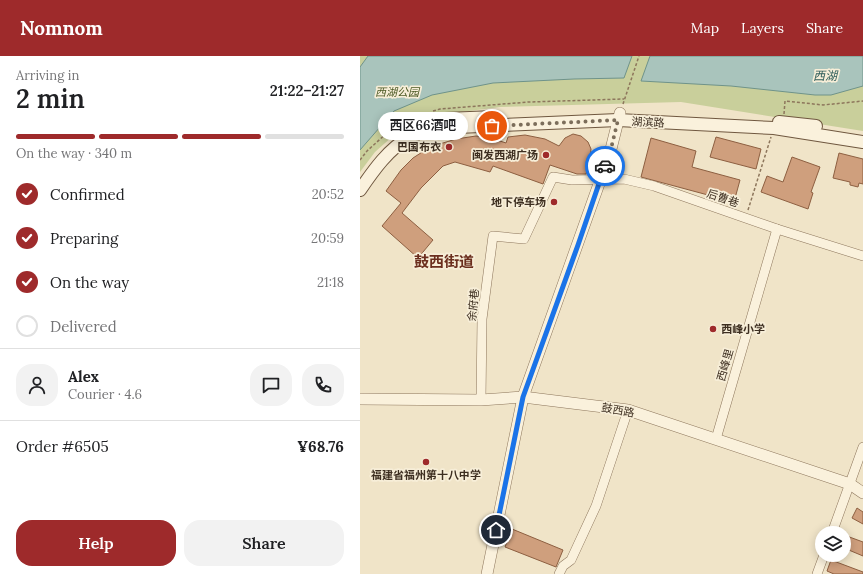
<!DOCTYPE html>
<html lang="en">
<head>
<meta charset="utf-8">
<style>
	:root { --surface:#fff; --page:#f2f2f2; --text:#202124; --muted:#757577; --line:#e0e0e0; --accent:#9e2a2b }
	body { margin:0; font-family:Lora,"Noto Sans SC",serif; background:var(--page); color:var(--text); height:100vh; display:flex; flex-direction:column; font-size:15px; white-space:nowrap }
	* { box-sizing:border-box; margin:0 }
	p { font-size:13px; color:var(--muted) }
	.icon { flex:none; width:22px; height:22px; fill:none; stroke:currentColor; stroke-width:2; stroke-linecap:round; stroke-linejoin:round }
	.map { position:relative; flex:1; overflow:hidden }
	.panel { display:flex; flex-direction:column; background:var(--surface); width:360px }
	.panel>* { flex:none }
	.buttons { position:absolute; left:455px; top:470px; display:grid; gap:8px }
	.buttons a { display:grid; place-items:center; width:36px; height:36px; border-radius:50%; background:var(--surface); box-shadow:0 2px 10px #0003; font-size:20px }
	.pin { position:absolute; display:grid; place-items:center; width:34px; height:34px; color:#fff; margin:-17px; border:2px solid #fff; border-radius:50%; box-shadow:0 1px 4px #0007 }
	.courier { position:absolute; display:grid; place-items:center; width:40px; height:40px; margin:-20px; border:3px solid #1a73e8; border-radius:50%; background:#fff; color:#222; box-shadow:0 1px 5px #0007 }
	.bubble { position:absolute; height:28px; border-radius:14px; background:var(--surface); box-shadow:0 2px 10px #0003; font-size:13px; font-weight:600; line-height:28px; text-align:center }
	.head em { font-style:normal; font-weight:600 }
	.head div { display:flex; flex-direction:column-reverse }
	.head { display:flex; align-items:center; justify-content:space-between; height:68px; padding:0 16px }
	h1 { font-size:26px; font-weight:600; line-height:30px }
	.bar { display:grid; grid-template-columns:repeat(4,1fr); gap:6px 4px; align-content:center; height:48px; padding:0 16px }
	.bar i { height:5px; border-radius:3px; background:var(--line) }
	.bar .current { background:var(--accent) }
	.bar p { grid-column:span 4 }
	.line { display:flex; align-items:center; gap:10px; padding:0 16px; border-top:1px solid var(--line) }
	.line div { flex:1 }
	.round { display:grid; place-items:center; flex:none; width:42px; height:42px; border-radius:16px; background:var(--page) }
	ol { padding:0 16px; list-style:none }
	li { display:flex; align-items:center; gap:12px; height:44px }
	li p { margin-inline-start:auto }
	li .icon { padding:4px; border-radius:50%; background:var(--accent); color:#fff; stroke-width:4 }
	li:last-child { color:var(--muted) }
	li i { width:22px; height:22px; border:2px solid var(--line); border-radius:50% }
	.action { display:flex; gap:8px; margin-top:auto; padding:8px 16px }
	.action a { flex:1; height:46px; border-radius:16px; background:var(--accent); color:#fff; font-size:16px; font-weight:600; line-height:46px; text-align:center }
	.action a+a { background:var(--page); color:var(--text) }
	header { display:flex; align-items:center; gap:24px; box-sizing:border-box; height:56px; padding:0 20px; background:var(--accent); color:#fff }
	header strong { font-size:19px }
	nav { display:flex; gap:22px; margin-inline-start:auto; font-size:14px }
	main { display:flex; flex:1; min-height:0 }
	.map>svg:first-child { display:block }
	.green { fill:#c9cf9b }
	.water { fill:#a9c4bc; stroke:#6f938a }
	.building { fill:#cf9f7d; stroke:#8d5f41 }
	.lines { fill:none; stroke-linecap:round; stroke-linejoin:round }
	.minor-casing { stroke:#8d765c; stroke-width:10 }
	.tertiary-casing { stroke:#8d765c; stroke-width:12 }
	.secondary-casing { stroke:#6f573f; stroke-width:14 }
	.path { stroke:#8d765c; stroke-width:1.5; stroke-dasharray:3 2; stroke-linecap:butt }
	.minor { stroke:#faf1dc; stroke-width:9 }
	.tertiary { stroke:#faf1dc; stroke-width:11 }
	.secondary { stroke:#faf1dc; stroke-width:12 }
	.done { stroke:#7c6e5b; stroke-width:4; stroke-dasharray:0 7.2 }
	.route { stroke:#1a73e8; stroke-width:5 }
	.poi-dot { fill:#9e2a2b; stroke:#f7eed8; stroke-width:1.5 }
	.labels { text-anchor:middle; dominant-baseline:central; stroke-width:3.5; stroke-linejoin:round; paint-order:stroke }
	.park-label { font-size:11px; font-style:italic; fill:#4d5a26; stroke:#f7eed8 }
	.street-label { font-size:11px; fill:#3d2e20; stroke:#f7eed8 }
	.poi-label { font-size:11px; font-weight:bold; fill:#3d2e20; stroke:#f7eed8; text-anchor:end }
	.water-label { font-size:12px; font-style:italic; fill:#2f5d5a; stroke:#f7eed8 }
	.district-label { font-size:15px; font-weight:bold; fill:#6b2e1e; stroke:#f7eed8 }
</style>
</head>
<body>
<header>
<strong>Nomnom</strong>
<nav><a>Map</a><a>Layers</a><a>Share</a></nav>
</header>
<main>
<section class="panel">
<div class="head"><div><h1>2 min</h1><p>Arriving in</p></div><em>21:22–21:27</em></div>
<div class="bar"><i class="current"></i><i class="current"></i><i class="current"></i><i></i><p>On the way · 340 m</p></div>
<ol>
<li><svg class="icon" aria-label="check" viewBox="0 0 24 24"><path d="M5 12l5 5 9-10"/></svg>Confirmed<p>20:52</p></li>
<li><svg class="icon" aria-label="check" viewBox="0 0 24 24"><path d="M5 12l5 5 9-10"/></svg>Preparing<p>20:59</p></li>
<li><svg class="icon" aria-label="check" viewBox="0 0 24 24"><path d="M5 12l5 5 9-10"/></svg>On the way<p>21:18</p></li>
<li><i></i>Delivered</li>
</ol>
<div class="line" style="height:72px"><a class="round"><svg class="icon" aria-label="person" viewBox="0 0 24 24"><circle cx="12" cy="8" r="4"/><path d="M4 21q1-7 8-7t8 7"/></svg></a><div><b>Alex</b><p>Courier · 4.6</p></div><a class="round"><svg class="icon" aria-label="chat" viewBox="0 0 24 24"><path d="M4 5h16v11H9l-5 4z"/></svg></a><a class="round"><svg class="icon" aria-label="phone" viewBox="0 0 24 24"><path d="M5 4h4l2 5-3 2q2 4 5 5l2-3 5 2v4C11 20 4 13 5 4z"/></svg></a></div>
<div class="line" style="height:52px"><div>Order #6505</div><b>¥68.76</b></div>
<div class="action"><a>Help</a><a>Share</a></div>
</section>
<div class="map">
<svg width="503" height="518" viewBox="0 0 503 518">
	<rect width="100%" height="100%" fill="#f0e4c8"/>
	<polygon class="green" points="0,0 503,0 503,75 321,46 140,51 78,59 43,71 15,96 0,116"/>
	<g class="water">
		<polygon points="8,0 272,0 264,22 214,23 133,27 72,39 34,55 0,94 0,11"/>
		<polygon points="290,0 503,0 503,30 471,39 455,39 371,30 281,25"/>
	</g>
	<g class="building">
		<polygon points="213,78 221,80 228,86 231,93 230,104 226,118 217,118 190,109 183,128 133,110 130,116 95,106 83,110 61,132 42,157 73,184 58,202 22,170 41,147 26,135 41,114 53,102 70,91 96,83 116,80 131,82 146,87 148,81 165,79 185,83 199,90 205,82"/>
		<polygon points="356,81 401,93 396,113 350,101"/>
		<polygon points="291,82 336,95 332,111 380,124 374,146 281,121"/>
		<polygon points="479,97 503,103 503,128 499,127 498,131 490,129 490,126 473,122"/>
		<polygon points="432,101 460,111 451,136 453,137 448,153 401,136 407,120 423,126"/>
		<polygon points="497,452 503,456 503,468 492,462"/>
		<polygon points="152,473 203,494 196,511 145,491"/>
		<polygon points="484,479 503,486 503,500 484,492"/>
		<polygon points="471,504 503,516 503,518 474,518 467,515"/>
	</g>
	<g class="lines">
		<defs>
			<g id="minor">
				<polyline points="121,344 122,263 133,180 164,183 193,121 212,124 264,123 294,130 417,173 503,200"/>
				<polyline points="356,383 417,173"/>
				<polyline points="472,477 503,391"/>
				<polyline points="199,518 203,510 211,504 236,450 268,354"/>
				<polyline points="457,518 464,499"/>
			</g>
			<g id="tertiary">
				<polyline points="0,343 121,344 163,341 268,354 490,428 503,437"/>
				<polyline points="127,518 163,341 250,97 260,57"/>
			</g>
			<g id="secondary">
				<polyline points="69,66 85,63 135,61"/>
				<polyline points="419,66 456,70"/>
				<path d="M0,134C13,115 29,92 50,81C57,77 66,75 74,72L258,64L414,72L503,86"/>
			</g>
		</defs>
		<use href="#minor" class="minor-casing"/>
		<use href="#tertiary" class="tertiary-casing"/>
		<use href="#secondary" class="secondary-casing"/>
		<g class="path">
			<polyline points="263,48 279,0"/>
			<polyline points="73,55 80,53 169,46 264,43"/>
			<polyline points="424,58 425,45 463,49 503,45"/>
			<polyline points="0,104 7,95 39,66 62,59"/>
			<polyline points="388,154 411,81"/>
		</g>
		<use href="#minor" class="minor"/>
		<use href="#tertiary" class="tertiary"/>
		<use href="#secondary" class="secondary"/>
	</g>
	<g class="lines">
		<polyline class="done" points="132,70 258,64 250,97 245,110"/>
		<polyline class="route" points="136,474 163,341 218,189 245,110"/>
	</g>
	<g class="poi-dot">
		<circle cx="89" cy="91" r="4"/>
		<circle cx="186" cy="99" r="4"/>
		<circle cx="194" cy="146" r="4"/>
		<circle cx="353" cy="273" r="4"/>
		<circle cx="66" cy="406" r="4"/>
	</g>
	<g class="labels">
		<g class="park-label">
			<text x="37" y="36">西湖公园</text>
		</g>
		<g class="street-label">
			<text transform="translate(288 66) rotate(3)">湖滨路</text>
			<text transform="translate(363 142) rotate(19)">后曹巷</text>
			<text transform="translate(113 249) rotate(-84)">余府巷</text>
			<text transform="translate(365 309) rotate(-74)">西峰里</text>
			<text transform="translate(258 354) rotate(10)">鼓西路</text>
		</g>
		<g class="poi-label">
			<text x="81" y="91">巴国布衣</text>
			<text x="178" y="99">闽发西湖广场</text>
			<text x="186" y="146">地下停车场</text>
			<text x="361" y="273" text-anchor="start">西峰小学</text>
			<text x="66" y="419" text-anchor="middle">福建省福州第十八中学</text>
		</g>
		<g class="water-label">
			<text x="465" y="19">西湖</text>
		</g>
		<g class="district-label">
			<text x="84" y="205">鼓西街道</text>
		</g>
	</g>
</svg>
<div class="buttons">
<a><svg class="icon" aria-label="layers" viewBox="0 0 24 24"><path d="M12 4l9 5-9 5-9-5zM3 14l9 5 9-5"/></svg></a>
</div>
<div class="pin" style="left:132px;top:70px;background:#ea580c"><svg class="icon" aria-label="bag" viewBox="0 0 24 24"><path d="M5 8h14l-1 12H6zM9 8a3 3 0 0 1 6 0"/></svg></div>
<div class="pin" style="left:136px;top:474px;background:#1f2937"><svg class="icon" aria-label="home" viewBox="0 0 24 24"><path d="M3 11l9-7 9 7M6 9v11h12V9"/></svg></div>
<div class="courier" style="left:245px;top:110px"><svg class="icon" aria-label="car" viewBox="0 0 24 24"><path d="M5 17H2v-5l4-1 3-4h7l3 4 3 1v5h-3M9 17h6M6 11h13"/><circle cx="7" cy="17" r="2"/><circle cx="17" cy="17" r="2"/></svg></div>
<div class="bubble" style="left:18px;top:56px;width:90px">西区66酒吧</div>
</div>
</main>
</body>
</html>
